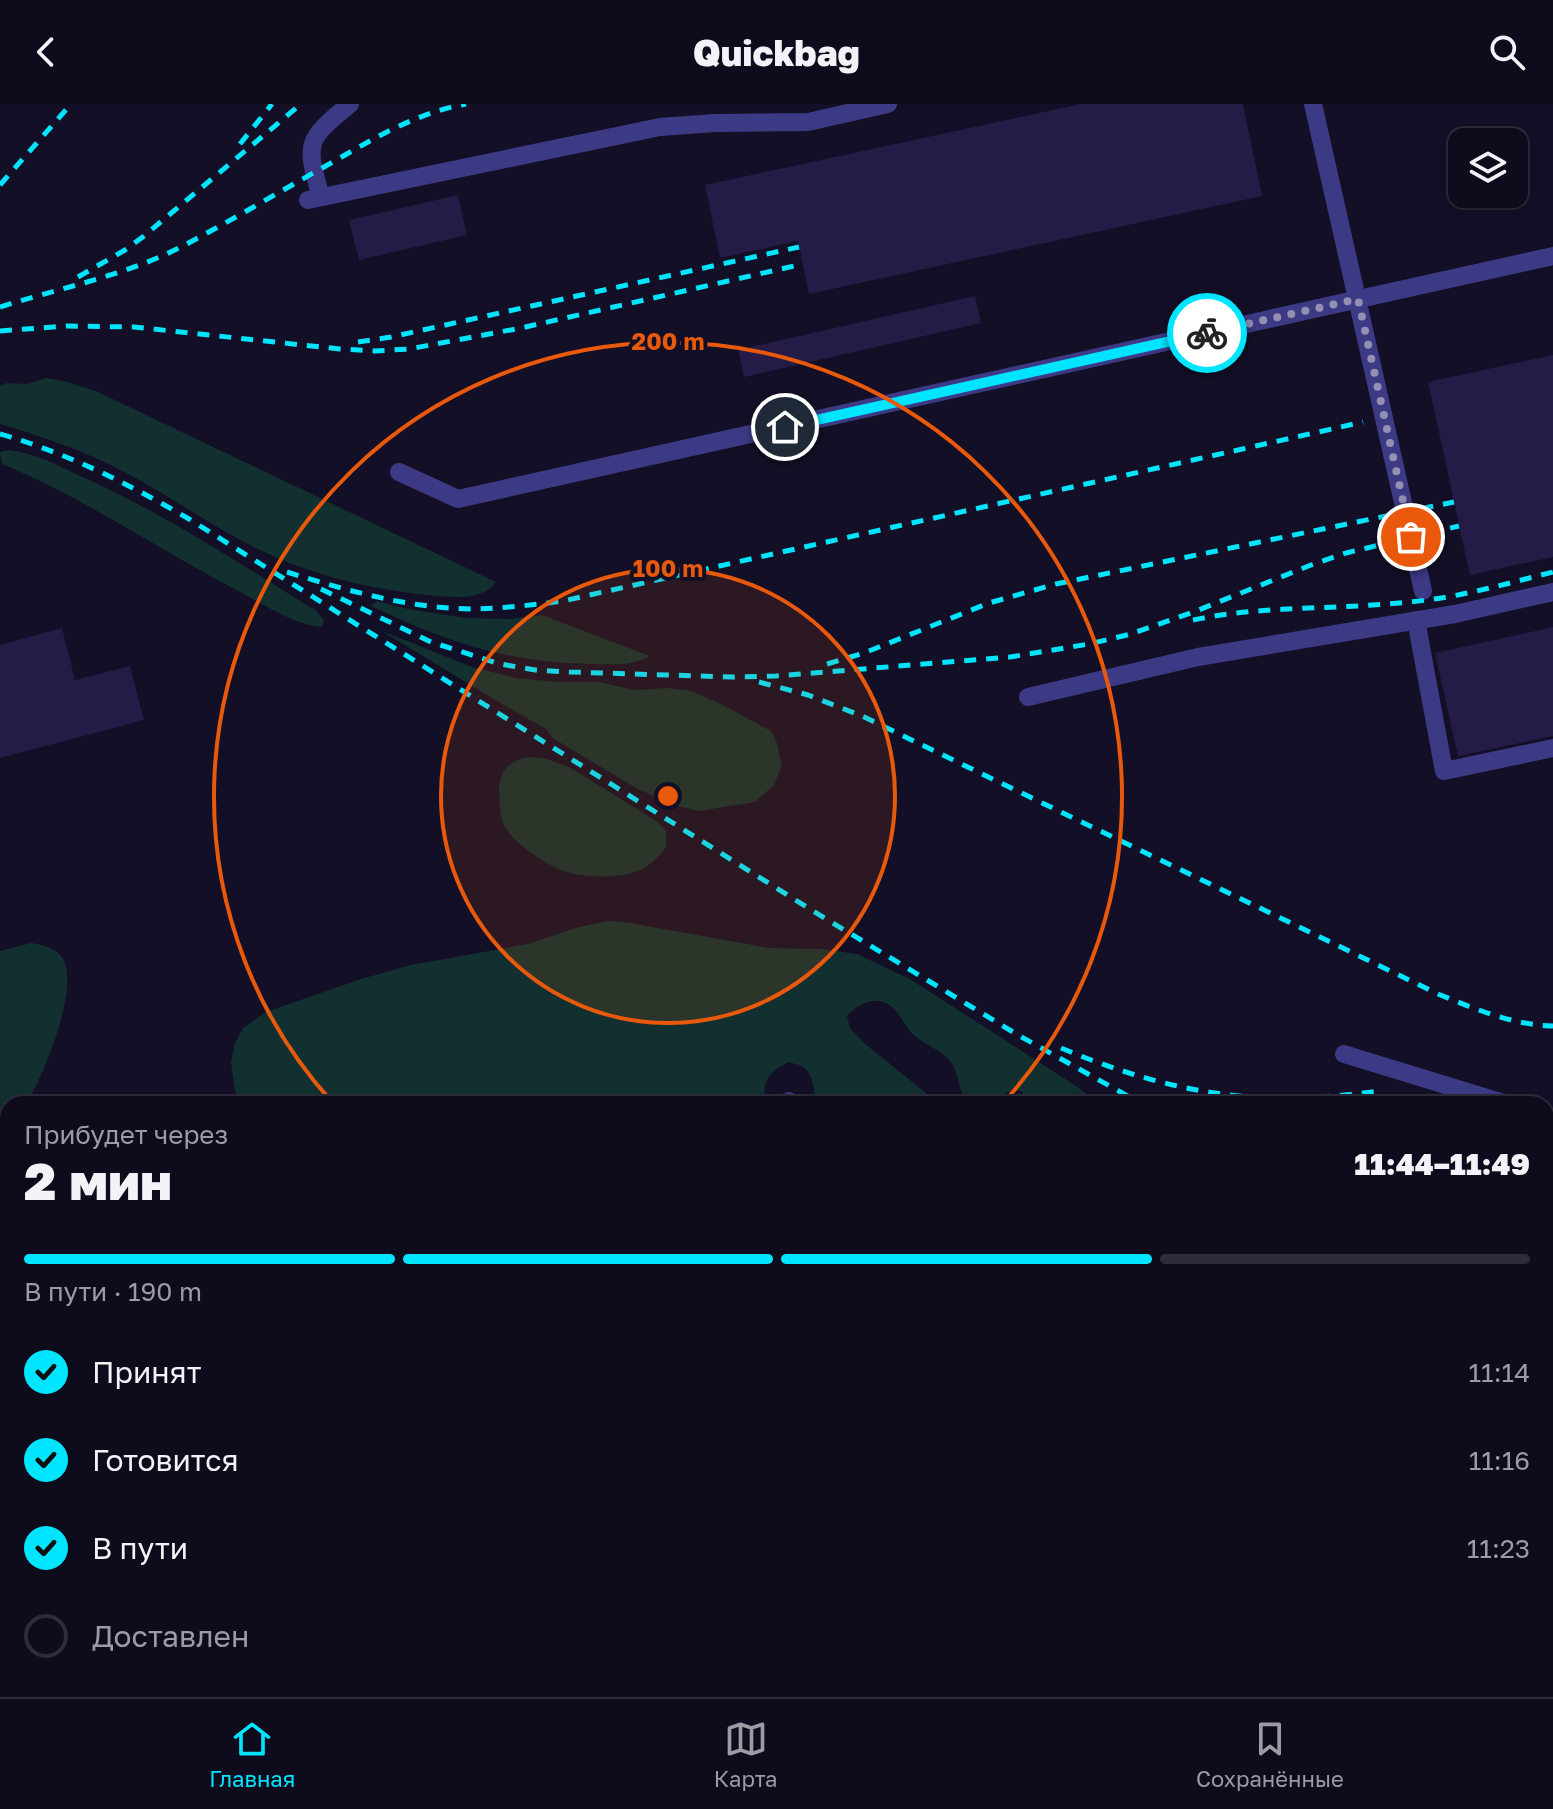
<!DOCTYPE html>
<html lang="ru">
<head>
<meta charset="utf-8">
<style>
	:root { --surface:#0e0b1c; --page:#171425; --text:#f1f3f6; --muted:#9b9ba3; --line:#2e2b3b; --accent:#00e5ff }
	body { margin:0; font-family:"Golos Text",sans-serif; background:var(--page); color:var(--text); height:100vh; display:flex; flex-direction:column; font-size:30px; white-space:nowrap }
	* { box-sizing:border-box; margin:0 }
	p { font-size:26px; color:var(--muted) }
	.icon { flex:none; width:44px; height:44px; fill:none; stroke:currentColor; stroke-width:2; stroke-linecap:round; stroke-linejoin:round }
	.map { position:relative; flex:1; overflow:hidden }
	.side { position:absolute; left:0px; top:992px; width:1554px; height:602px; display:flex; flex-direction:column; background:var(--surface); border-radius:24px 24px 0 0; box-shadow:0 2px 6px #0004,0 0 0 2px var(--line) }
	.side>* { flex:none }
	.fabs { position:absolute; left:1448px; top:24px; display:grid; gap:16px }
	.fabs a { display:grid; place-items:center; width:80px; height:80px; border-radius:16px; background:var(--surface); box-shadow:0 2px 6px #0004,0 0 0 2px var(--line); font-size:40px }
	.pin { position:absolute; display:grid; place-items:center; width:68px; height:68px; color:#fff; margin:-34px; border:4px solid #fff; border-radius:50%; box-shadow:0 2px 8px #0007 }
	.courier { position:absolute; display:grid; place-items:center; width:80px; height:80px; margin:-40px; border:6px solid #00e5ff; border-radius:50%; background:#fff; color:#222; box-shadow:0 2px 10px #0007 }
	.headline em { font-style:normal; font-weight:800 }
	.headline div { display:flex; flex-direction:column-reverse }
	.headline { display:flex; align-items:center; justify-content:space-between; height:136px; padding:0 24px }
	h1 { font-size:52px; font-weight:800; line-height:60px }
	.bar { display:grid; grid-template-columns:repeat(4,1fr); gap:12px 8px; align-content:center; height:96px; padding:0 24px }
	.bar i { height:10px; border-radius:6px; background:var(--line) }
	.bar .selected { background:var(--accent) }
	.bar p { grid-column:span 4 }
	ol { padding:0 24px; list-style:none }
	li { display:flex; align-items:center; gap:24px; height:88px }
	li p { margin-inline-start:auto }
	li .icon { padding:8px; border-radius:50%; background:var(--accent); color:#111; stroke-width:4 }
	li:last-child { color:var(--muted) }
	li i { width:44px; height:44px; border:4px solid var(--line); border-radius:50% }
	header { display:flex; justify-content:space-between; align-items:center; height:104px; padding:0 24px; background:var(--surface); font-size:36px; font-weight:800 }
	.menu { display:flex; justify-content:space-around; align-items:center; height:112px; border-top:2px solid var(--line); background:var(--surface); font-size:22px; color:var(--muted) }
	.menu a { display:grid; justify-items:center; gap:4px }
	.menu .selected { color:var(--accent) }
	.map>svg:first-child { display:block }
	.green { fill:#12302f }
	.building { fill:#241b47 }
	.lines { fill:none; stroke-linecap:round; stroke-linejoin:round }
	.minor { stroke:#3d3a85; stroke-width:18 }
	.rail { stroke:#00e5ff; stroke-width:5; stroke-dasharray:12 10; stroke-linecap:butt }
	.done { stroke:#948fb3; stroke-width:8; stroke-dasharray:0 14.4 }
	.route { stroke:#00e5ff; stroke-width:10 }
	.ring { fill:none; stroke:#e8590c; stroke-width:4 }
	.centre { fill:#e8590c; stroke:#130f26; stroke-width:4 }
	.ring-label { font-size:24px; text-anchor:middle; font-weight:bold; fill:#e8590c; stroke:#130f26; stroke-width:8; stroke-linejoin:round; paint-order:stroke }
</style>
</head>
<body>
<header><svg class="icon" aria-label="back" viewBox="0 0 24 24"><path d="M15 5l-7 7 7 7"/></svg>Quickbag<svg class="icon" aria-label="search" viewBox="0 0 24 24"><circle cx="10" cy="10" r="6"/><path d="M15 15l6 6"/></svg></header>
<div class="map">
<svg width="1553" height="1593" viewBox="0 0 1553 1593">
	<rect width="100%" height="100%" fill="#130f26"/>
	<g class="green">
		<path d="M46,274L64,277L98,288L496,478C482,498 450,493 428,491C369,485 311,471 258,445C203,418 154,380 98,355C67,341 33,330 0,320V282L7,279L27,280Z"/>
		<path d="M9,346C34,349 56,360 78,371C162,408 237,458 315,506L324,516L322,523C297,522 266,502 244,490C162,448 87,395 2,360L0,348Z"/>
		<path d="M377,497L408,505L466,514L509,515L542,511L650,552C632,563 610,560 590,560C504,558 447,538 371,502Z"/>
		<polygon points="380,526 472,563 516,574 558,578 599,578 635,586 667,584 692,587 725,602 771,627 777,639 782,662 774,681 755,698 699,707 674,701 636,684 554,635 546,625 507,603"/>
		<path d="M528,653L547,655L571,664L658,718L666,727V743C658,754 650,762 638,767C619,774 590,774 570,769C551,764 514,740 505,723C499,713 500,698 499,686C499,666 510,657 528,653Z"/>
		<path d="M609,817L630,819L769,844L822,845L857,850L910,875L1070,978L1101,1000H1032L1021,987C1009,986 1001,989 995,1000H968C959,986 960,978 954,964C947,947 929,944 915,932C907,926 903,915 896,907C881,889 861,897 847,912L850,924L864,939L926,989L935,1000H814C816,989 813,969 802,962C800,961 791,959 789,958C768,968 762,977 765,1000H237L231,958L235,939L243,924L266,908L361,875L411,861L528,840L579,823Z"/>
		<path d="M31,839C43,841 57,844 63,855C80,884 43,973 26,1000H8V1019L0,1023V847Z"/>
		<polygon points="1155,990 1221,1000 1161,1000 1154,997"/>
		<polygon points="1546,1157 1553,1157 1553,1284 1546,1280"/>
		<polygon points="29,1586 128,1586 114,1593 18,1593"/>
		<polygon points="202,1586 347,1586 344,1593 211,1593"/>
		<polygon points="805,1586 1044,1586 1040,1593 778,1593"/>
	</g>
	<g class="building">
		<polygon points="1081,0 1243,0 1262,92 809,190 798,137 720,154 705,81"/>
		<polygon points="458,91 467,131 359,156 349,116"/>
		<polygon points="975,192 981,219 744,273 738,246"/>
		<polygon points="1553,251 1553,453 1470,471 1428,278"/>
		<polygon points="1553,523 1553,632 1458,652 1435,549"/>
		<polygon points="62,524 75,576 130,562 144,616 0,654 0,541"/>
	</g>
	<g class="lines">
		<g class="minor">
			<polyline points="1313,0 1423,487"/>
			<path d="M321,93C305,38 306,36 350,0"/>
			<polyline points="308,96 660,23 715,19 808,18 888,0"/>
			<polyline points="399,368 458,395 1553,152"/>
			<polyline points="1416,516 1444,667 1553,644"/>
			<polyline points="1028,593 1198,553 1455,510 1553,488"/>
			<polyline points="1344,950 1507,1000"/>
			<polyline points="789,997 790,1000"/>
			<polyline points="1546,1012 1553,1014"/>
			<polyline points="1546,1378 1553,1376"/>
			<polyline points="1546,1533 1553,1532"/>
			<polyline points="1546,1575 1550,1593"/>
			<polyline points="371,1586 373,1593"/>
			<polyline points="477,1586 477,1593"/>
			<polyline points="569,1593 601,1586"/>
			<polyline points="1237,1593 1259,1588"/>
		</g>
		<g class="rail">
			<polyline points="240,40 272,0"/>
			<polyline points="0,81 71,0"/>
			<polyline points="78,173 125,146 144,132 301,0"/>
			<path d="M0,203C60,184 123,172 179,144C231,117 282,86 333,58C376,33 417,9 466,0"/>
			<polyline points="0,227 67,222 134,223 340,245 375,247 409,245 521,224 803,160"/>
			<polyline points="358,238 391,233 799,143"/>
			<path d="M0,330C67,349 129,380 189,415L813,807L1018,931L1142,1000"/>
			<path d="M287,468C348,487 411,505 476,505C505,504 534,501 563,497L1363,318"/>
			<polyline points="321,485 431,538 500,560 535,566 569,568 732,573 776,572 1010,553 1089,540 1131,530 1196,507 1311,461 1346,449 1459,422"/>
			<path d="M1193,516C1264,501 1337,506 1408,498C1458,494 1505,480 1553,468"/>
			<polyline points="827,560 864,549 989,499 1056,480 1454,398"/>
			<path d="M759,578L808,591L862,612L1438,890C1475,905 1513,921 1553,922"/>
			<path d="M1061,944C1133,974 1208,995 1287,994C1318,994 1349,991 1379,987"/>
			<polyline points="1546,1084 1553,1083"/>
		</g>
	</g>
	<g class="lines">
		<polyline class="done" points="1207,229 1358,195 1411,433"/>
		<polyline class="route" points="785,323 1207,229"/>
	</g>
	<circle cx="668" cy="692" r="227" fill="#e8590c" fill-opacity=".12"/>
	<g class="ring">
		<circle cx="668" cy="692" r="227"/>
		<path d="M333 999A454 454 0 1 1 1003 999"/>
	</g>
	<circle cx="668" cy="692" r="12" class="centre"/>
	<g class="ring-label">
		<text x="668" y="246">200 m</text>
		<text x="668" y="473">100 m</text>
	</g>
</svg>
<div class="fabs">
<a><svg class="icon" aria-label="layers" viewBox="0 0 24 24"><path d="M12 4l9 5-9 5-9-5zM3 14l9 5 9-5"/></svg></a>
</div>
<div class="pin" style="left:1411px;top:433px;background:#ea580c"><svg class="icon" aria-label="bag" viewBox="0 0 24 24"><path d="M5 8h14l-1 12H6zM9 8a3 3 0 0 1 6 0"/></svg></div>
<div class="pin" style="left:785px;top:323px;background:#1f2937"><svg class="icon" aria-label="home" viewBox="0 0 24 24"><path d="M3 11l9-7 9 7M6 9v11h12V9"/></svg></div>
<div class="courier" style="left:1207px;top:229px"><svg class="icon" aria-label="bike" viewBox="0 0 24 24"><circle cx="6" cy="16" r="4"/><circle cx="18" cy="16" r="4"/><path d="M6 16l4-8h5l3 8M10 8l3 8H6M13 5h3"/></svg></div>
<section class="side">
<div class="headline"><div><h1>2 мин</h1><p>Прибудет через</p></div><em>11:44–11:49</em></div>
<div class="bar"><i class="selected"></i><i class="selected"></i><i class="selected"></i><i></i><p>В пути · 190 m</p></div>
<ol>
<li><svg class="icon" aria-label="check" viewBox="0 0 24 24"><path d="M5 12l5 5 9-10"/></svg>Принят<p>11:14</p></li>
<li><svg class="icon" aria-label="check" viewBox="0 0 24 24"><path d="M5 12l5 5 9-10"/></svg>Готовится<p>11:16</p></li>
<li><svg class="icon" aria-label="check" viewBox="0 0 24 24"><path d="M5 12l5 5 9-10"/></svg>В пути<p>11:23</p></li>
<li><i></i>Доставлен</li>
</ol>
</section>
</div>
<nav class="menu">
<a class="selected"><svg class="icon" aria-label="home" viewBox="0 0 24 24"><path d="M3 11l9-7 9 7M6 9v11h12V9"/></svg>Главная</a>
<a><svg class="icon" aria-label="map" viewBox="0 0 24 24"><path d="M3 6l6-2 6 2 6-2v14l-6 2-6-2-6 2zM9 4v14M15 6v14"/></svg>Карта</a>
<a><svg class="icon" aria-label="saved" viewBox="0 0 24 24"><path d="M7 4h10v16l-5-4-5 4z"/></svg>Сохранённые</a>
</nav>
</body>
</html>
